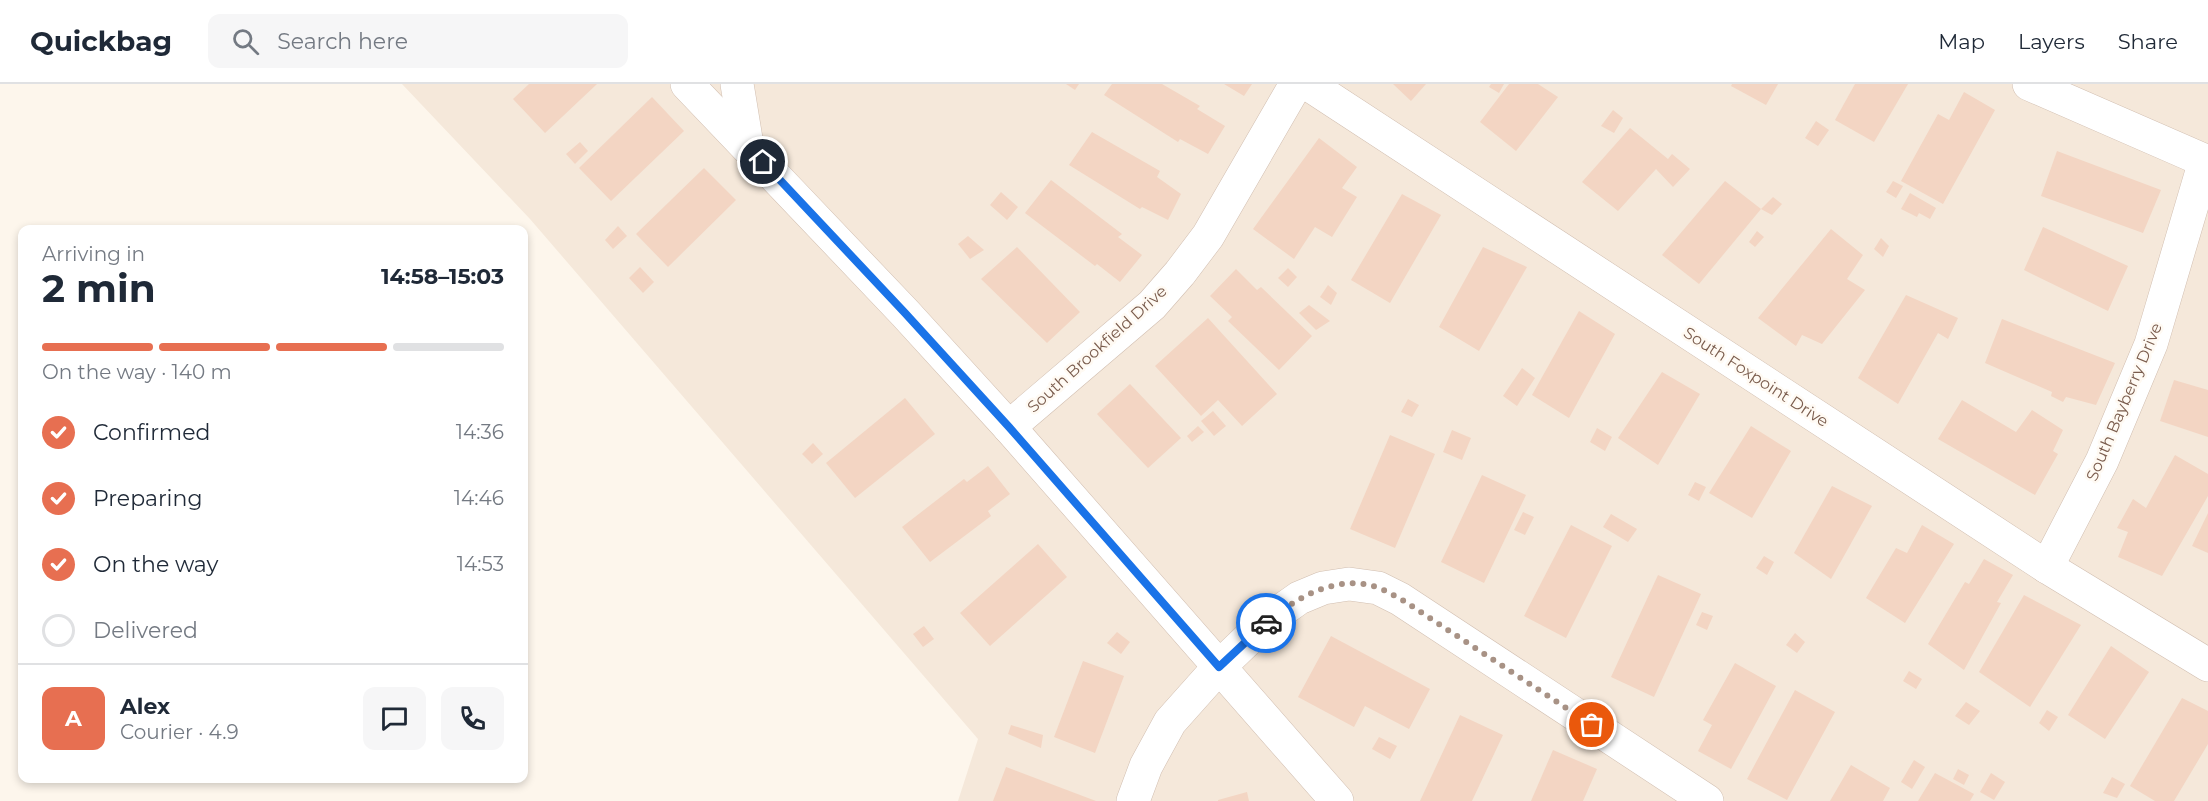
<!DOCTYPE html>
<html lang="en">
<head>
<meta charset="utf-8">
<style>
	:root { --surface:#fff; --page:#f6f6f7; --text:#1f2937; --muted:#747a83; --line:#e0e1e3; --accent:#e76f51 }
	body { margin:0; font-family:Montserrat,sans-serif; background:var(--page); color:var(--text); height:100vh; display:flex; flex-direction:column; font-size:22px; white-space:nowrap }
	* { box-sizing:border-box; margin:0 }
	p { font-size:20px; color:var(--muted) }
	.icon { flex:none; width:33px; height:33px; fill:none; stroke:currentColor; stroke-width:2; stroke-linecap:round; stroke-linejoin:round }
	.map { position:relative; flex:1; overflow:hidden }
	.drawer { position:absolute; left:18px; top:141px; width:510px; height:558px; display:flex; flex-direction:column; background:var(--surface); border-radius:12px; box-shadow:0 3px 9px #0003 }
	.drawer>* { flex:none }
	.pin { position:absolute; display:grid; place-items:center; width:51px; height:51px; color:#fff; margin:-26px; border:3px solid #fff; border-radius:50%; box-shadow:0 2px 6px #0007 }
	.courier { position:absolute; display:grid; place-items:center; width:60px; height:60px; margin:-30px; border:4px solid #1a73e8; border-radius:50%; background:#fff; color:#222; box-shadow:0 2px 8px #0007 }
	.head em { font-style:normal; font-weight:700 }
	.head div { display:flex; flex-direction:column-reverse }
	.head { display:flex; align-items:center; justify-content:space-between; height:102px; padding:0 24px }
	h1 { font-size:39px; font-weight:700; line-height:45px }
	.bar { display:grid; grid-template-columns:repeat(4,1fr); gap:9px 6px; align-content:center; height:72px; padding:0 24px }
	.bar i { height:8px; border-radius:4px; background:var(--line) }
	.bar .on { background:var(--accent) }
	.bar p { grid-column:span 4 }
	.line { display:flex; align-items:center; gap:15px; padding:0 24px; border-top:2px solid var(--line) }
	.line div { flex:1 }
	.round { display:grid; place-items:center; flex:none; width:63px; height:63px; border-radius:12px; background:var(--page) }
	ol { padding:0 24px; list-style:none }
	li { display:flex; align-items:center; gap:18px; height:66px }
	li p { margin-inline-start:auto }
	li .icon { padding:6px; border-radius:50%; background:var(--accent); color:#fff; stroke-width:4 }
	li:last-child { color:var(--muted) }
	li i { width:33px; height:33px; border:3px solid var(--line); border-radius:50% }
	header { display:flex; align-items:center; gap:36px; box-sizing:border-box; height:84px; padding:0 30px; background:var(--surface); border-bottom:2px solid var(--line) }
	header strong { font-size:28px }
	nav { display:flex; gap:33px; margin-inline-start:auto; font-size:21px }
	.search { width:420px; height:54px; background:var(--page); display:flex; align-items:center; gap:15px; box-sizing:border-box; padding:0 21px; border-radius:12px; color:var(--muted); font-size:22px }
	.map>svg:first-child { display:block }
	.residential { fill:#f5e8da }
	.building { fill:#f3d5c3 }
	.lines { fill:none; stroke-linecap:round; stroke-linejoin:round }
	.minor-casing { stroke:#d1beb0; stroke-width:34 }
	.minor { stroke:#fff; stroke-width:33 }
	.done { stroke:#a89285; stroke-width:6; stroke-dasharray:0 10.8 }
	.route { stroke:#1a73e8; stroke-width:8 }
	.labels { text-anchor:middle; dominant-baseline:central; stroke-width:5; stroke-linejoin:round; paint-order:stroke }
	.street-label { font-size:16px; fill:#7a5c4d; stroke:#fffaf3 }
</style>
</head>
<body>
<header>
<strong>Quickbag</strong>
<div class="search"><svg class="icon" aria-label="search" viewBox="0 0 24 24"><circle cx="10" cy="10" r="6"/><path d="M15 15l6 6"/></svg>Search here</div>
<nav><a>Map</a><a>Layers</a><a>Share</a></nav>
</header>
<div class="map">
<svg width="2208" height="717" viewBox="0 0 2208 717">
	<rect width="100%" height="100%" fill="#fdf6ec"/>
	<polygon class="residential" points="402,0 2208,0 2208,717 958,717 978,655 530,135"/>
	<g class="building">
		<polygon points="529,0 597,0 545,49 513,15"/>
		<polygon points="1066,0 1079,0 1075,6"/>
		<polygon points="1112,0 1162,0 1200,22 1197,25 1225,42 1208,70 1180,55 1178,58 1104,11"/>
		<polygon points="1224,0 1252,0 1244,12"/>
		<polygon points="1393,0 1426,0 1411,17"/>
		<polygon points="1491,0 1504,0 1499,9 1489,3"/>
		<polygon points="1509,0 1538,0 1558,13 1516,67 1480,38"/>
		<polygon points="1732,0 1778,0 1766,21 1731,2"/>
		<polygon points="1855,0 1908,0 1874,58 1835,36"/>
		<polygon points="1964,8 1995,26 1943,120 1901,97 1938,30 1949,36"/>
		<polygon points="652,13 684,47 611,117 579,84"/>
		<polygon points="1613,26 1623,34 1614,49 1601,42"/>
		<polygon points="1816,37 1829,46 1818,62 1805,54"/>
		<polygon points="1630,44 1668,75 1672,70 1690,85 1673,103 1656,85 1618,127 1582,98"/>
		<polygon points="1092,48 1160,87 1157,93 1181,110 1168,136 1142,123 1140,125 1069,81"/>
		<polygon points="1319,54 1357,83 1342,104 1357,113 1332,153 1315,143 1294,175 1253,145"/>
		<polygon points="580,58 588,67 575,80 566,70"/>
		<polygon points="2057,67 2161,106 2143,149 2041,112"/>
		<polygon points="704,84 736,116 668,183 636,150"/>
		<polygon points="1051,96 1122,150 1118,153 1142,171 1120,198 1097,180 1095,182 1025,129"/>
		<polygon points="1725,97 1761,125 1699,200 1662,171"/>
		<polygon points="1893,97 1903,102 1896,114 1886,108"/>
		<polygon points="1001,108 1018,123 1007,136 990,121"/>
		<polygon points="1910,109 1936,124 1930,135 1919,129 1917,133 1901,125"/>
		<polygon points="1402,110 1441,131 1390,219 1351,196"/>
		<polygon points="1773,113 1782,120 1772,131 1761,125"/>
		<polygon points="618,142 627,152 613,165 605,156"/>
		<polygon points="2043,143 2128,182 2108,227 2024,186"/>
		<polygon points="1831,145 1863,171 1847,195 1865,206 1822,260 1802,251 1796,262 1758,234"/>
		<polygon points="1757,147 1764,153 1755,163 1749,158"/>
		<polygon points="968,152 984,166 970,175 958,160"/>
		<polygon points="1881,154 1889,162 1883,173 1874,165"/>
		<polygon points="1017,163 1080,228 1047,259 981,195"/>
		<polygon points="1483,163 1527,183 1479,267 1439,243"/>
		<polygon points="640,183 654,198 643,209 629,194"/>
		<polygon points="1288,184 1297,193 1288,203 1278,194"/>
		<polygon points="1236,185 1257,206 1261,203 1312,252 1279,286 1228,237 1232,233 1210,212"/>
		<polygon points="1328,201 1337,209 1331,221 1320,213"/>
		<polygon points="1906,211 1958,234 1948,255 1938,249 1898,320 1858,294"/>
		<polygon points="1309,221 1330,237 1316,246 1299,229"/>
		<polygon points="1579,227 1615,250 1569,334 1532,311"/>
		<polygon points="1208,234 1277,310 1242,342 1218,316 1201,332 1155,282"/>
		<polygon points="2002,235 2115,279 2096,321 2066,313 2063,318 2051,312 2052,308 1985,279"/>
		<polygon points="1522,284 1535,294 1517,322 1503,312"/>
		<polygon points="1662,288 1700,310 1658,381 1618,354"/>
		<polygon points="2174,296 2208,306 2208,353 2160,337"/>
		<polygon points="1130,300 1181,354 1148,384 1097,330"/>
		<polygon points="905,314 935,350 855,414 826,379"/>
		<polygon points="1408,315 1419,321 1412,333 1401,328"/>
		<polygon points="1962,316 2016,348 2032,326 2063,346 2053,367 2058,370 2035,411 1938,355"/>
		<polygon points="1213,327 1226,342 1214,352 1201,337"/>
		<polygon points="1198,342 1204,348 1192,358 1187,352"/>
		<polygon points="1751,342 1791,367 1752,434 1709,409"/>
		<polygon points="1597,344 1612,353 1605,367 1590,358"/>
		<polygon points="1452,346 1471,354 1462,376 1443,368"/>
		<polygon points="1390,351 1435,370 1395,464 1350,445"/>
		<polygon points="813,359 823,370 812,380 802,370"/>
		<polygon points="2175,371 2208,390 2208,412 2162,492 2118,473 2128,448 2117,444 2133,415 2146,424"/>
		<polygon points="988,382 1010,410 988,427 991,432 930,478 902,443 964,395 967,398"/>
		<polygon points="1482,391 1526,411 1484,499 1441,478"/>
		<polygon points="1695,398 1706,403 1699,417 1688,411"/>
		<polygon points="1832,402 1872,422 1831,495 1794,469"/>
		<polygon points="1523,428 1534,433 1525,451 1514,446"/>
		<polygon points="2208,429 2208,469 2192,462"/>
		<polygon points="1611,430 1637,445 1628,458 1603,443"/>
		<polygon points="1571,441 1612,462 1566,554 1524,532"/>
		<polygon points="1922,441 1954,460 1905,539 1866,514 1896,464 1907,469"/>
		<polygon points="1038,460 1067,493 990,562 960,529"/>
		<polygon points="1764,472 1774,478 1767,491 1756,484"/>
		<polygon points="1984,475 2013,491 1997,518 2001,519 1964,586 1928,560 1965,498 1969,500"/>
		<polygon points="1658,491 1701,510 1654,613 1611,593"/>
		<polygon points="2024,511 2081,541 2030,623 1979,588"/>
		<polygon points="1702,528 1713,532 1707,546 1696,541"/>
		<polygon points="924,542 934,555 923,563 913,550"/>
		<polygon points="1117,548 1130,558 1121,570 1107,559"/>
		<polygon points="1795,549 1805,558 1797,569 1786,561"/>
		<polygon points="1331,552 1430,605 1409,645 1365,622 1354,643 1298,613"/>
		<polygon points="2111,562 2149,588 2105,655 2068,631"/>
		<polygon points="1083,577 1124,592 1095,669 1054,653"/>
		<polygon points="1735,579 1776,602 1731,685 1698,667 1712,641 1703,636"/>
		<polygon points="1909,587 1922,595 1916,605 1903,597"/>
		<polygon points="1795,606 1835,628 1787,716 1747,695"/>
		<polygon points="2182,614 2208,627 2208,660 2174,717 2155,717 2130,702"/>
		<polygon points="1966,618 1980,627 1969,641 1955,632"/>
		<polygon points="2047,626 2058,633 2049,647 2039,639"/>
		<polygon points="1460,631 1503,651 1472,717 1420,717"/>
		<polygon points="1011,641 1043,651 1041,664 1008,650"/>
		<polygon points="1379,653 1397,662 1390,675 1372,665"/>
		<polygon points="1553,666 1597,685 1583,717 1531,717"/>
		<polygon points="1914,676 1925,683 1912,705 1901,698"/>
		<polygon points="1851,681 1890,704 1883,717 1830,717"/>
		<polygon points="1006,683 1096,717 993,717"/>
		<polygon points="1958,685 1969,691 1964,701 1953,695"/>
		<polygon points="1935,689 1974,710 1970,717 1918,717"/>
		<polygon points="1991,689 2005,698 1994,716 1980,708"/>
		<polygon points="2112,693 2125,700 2117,714 2103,709"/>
		<polygon points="1247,708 1249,717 1218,717 1218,716"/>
	</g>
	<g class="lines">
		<defs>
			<g id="minor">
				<polyline points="687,0 905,229 1009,343 1337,717"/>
				<polyline points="737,0 747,61"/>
				<polyline points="1308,0 2047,483 2208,581"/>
				<polyline points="2029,0 2208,78"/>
				<polyline points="1009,343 1152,221 1180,189 1208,152 1296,0"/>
				<polyline points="2047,483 2102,377 2151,260 2205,77"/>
				<polyline points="1133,717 1146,682 1170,638 1219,583 1268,536 1299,514 1323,504 1349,500 1378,504 1400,515 1707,717"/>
			</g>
		</defs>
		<use href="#minor" class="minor-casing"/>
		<use href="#minor" class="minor"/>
	</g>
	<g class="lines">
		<path class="done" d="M1266,539C1296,513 1339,489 1379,504C1387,507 1394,512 1401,515L1592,641"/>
		<polyline class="route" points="763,78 905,229 1009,343 1219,583 1266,539"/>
	</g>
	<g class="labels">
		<g class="street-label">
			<text transform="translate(1097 265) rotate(-42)">South Brookfield Drive</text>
			<text transform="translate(1756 293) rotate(33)">South Foxpoint Drive</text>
			<text transform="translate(2124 318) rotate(-67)">South Bayberry Drive</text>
		</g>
	</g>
</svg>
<div class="pin" style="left:1592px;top:641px;background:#ea580c"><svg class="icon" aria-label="bag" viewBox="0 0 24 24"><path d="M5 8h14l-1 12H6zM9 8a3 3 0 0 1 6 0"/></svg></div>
<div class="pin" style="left:763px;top:78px;background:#1f2937"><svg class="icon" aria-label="home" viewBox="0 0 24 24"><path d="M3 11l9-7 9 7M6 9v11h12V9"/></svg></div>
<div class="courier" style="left:1266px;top:539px"><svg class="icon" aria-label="car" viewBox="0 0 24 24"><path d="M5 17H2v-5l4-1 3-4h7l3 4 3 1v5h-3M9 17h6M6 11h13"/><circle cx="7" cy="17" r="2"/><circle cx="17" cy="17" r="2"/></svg></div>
<section class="drawer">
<div class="head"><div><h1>2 min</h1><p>Arriving in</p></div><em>14:58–15:03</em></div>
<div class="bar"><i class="on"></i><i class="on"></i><i class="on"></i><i></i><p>On the way · 140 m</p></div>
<ol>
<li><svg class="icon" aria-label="check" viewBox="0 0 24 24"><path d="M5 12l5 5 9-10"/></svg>Confirmed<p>14:36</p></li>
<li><svg class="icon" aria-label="check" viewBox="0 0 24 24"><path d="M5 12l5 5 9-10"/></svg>Preparing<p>14:46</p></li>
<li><svg class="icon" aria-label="check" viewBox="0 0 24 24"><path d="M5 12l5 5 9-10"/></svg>On the way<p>14:53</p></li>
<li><i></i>Delivered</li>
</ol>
<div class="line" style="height:108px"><b class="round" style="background:var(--accent);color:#fff">A</b><div><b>Alex</b><p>Courier · 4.9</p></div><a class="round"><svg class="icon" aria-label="chat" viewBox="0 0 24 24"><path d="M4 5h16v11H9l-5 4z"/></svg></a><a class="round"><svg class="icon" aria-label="phone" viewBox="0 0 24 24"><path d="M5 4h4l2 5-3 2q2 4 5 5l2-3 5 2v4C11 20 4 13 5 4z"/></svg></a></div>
</section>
</div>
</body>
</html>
